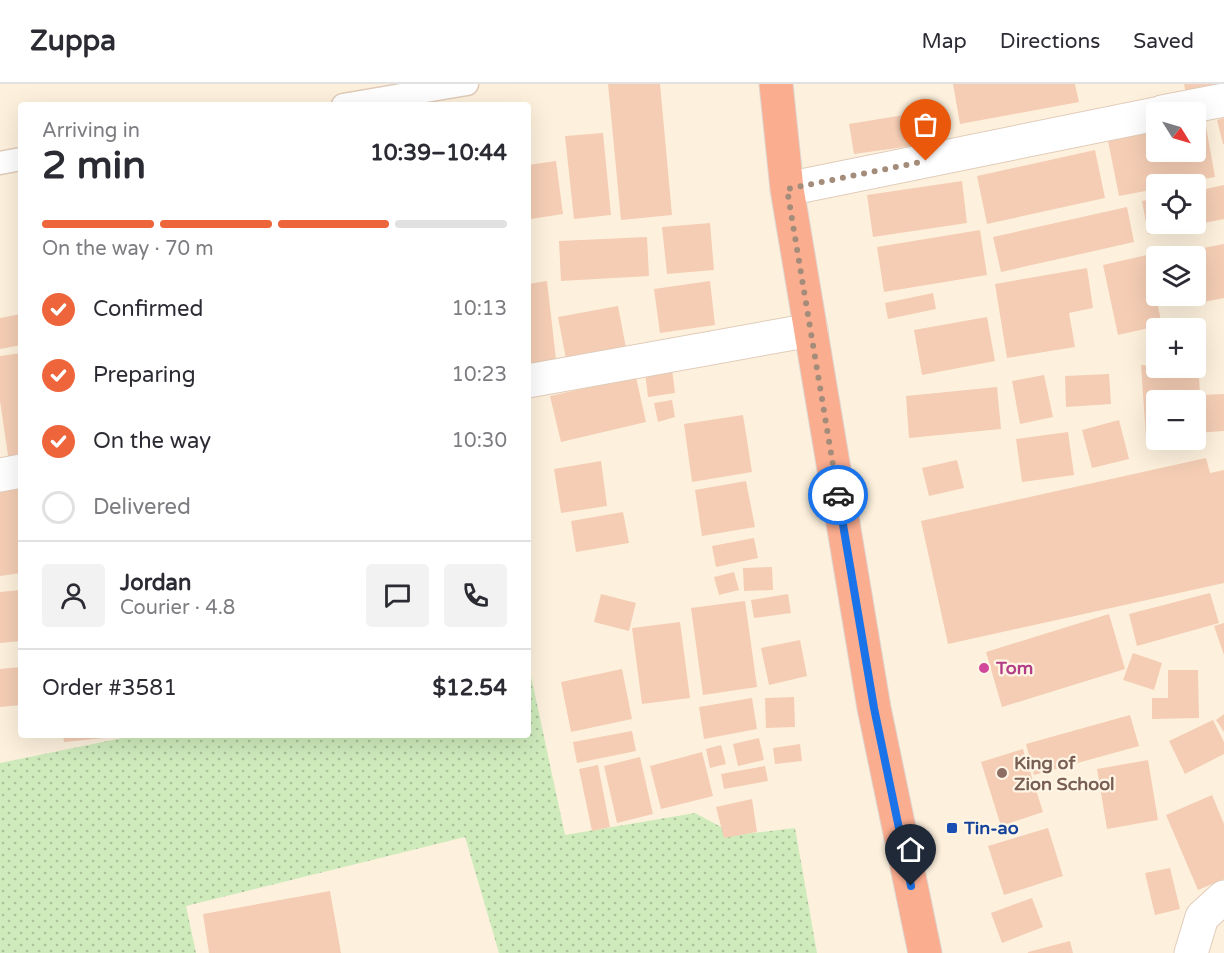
<!DOCTYPE html>
<html lang="en">
<head>
<meta charset="utf-8">
<style>
	:root { --surface:#fff; --page:#f2f2f3; --text:#2b2b33; --muted:#7c7c81; --line:#e1e1e2; --accent:#ee643b }
	body { margin:0; font-family:"Varela Round",sans-serif; background:var(--page); color:var(--text); height:100vh; display:flex; flex-direction:column; font-size:22px; white-space:nowrap }
	* { box-sizing:border-box; margin:0 }
	p { font-size:20px; color:var(--muted) }
	.icon { flex:none; width:33px; height:33px; fill:none; stroke:currentColor; stroke-width:2; stroke-linecap:round; stroke-linejoin:round }
	.map { position:relative; flex:1; overflow:hidden }
	.drawer { position:absolute; left:18px; top:18px; width:513px; height:636px; display:flex; flex-direction:column; background:var(--surface); border-radius:6px; box-shadow:0 6px 24px #0002 }
	.drawer>* { flex:none }
	.needle { width:39px; rotate:127deg }
	.fabs { position:absolute; left:1146px; top:18px; display:grid; gap:12px }
	.fabs a { display:grid; place-items:center; width:60px; height:60px; border-radius:6px; background:var(--surface); box-shadow:0 6px 24px #0002; font-size:30px }
	.pin { position:absolute; display:grid; place-items:center; width:51px; height:51px; color:#fff; margin:-62px -26px; border-radius:50% 50% 50% 0; rotate:-45deg; box-shadow:0 0 6px #0007 }
	.pin .icon { rotate:45deg }
	.courier { position:absolute; display:grid; place-items:center; width:60px; height:60px; margin:-30px; border:4px solid #1a73e8; border-radius:50%; background:#fff; color:#222; box-shadow:0 2px 8px #0007 }
	.headline em { font-style:normal; font-weight:800 }
	.headline div { display:flex; flex-direction:column-reverse }
	.headline { display:flex; align-items:center; justify-content:space-between; height:102px; padding:0 24px }
	h1 { font-size:39px; font-weight:800; line-height:45px }
	.bar { display:grid; grid-template-columns:repeat(4,1fr); gap:9px 6px; align-content:center; height:72px; padding:0 24px }
	.bar i { height:8px; border-radius:4px; background:var(--line) }
	.bar .on { background:var(--accent) }
	.bar p { grid-column:span 4 }
	.line { display:flex; align-items:center; gap:15px; padding:0 24px; border-top:2px solid var(--line) }
	.line div { flex:1 }
	.round { display:grid; place-items:center; flex:none; width:63px; height:63px; border-radius:6px; background:var(--page) }
	ol { padding:0 24px; list-style:none }
	li { display:flex; align-items:center; gap:18px; height:66px }
	li p { margin-inline-start:auto }
	li .icon { padding:6px; border-radius:50%; background:var(--accent); color:#fff; stroke-width:4 }
	li:last-child { color:var(--muted) }
	li i { width:33px; height:33px; border:3px solid var(--line); border-radius:50% }
	header { display:flex; align-items:center; gap:36px; box-sizing:border-box; height:84px; padding:0 30px; background:var(--surface); border-bottom:2px solid var(--line) }
	header strong { font-size:28px }
	nav { display:flex; gap:33px; margin-inline-start:auto; font-size:21px }
	.map>svg:first-child { display:block }
	.park { fill:url(#park-dots) }
	.building { fill:#f4cdb4 }
	.lines { fill:none; stroke-linecap:round; stroke-linejoin:round }
	.lane-casing { stroke:#e1ccba; stroke-width:25 }
	.street-casing { stroke:#e1ccba; stroke-width:35 }
	.highway-casing { stroke:#ded6d2; stroke-width:35 }
	.lane { stroke:#fff; stroke-width:22 }
	.street { stroke:#fff; stroke-width:33 }
	.highway { stroke:#fbad90; stroke-width:33 }
	.done { stroke:#a48c7a; stroke-width:6; stroke-dasharray:0 10.8 }
	.route { stroke:#1a73e8; stroke-width:8 }
	.hotel-dot { fill:#d1479c; stroke:#fff5e5; stroke-width:2 }
	.education-dot { fill:#8d6e63; stroke:#fff5e5; stroke-width:2 }
	.transit-dot { fill:#1a4fb4; stroke:#fff5e5; stroke-width:2 }
	.labels { text-anchor:middle; dominant-baseline:central; stroke-width:4.5; stroke-linejoin:round; paint-order:stroke }
	.hotel-label { font-size:18px; font-weight:bold; fill:#b23c85; stroke:#fff5e5; text-anchor:start }
	.education-label { font-size:18px; font-weight:bold; fill:#785e54; stroke:#fff5e5; text-anchor:start }
	.transit-label { font-size:18px; font-weight:bold; fill:#164399; stroke:#fff5e5; text-anchor:start }
</style>
</head>
<body>
<header>
<strong>Zuppa</strong>
<nav><a>Map</a><a>Directions</a><a>Saved</a></nav>
</header>
<div class="map">
<svg width="1224" height="869" viewBox="0 0 1224 869">
	<defs>
		<pattern id="park-dots" width="8" height="8" patternUnits="userSpaceOnUse" patternTransform="scale(1.5)"><rect width="8" height="8" fill="#cfebbc"/><path d="M2 2h.1M6 6h.1" fill="none" stroke="#adc19b" stroke-width="1.8" stroke-linecap="round"/></pattern>
	</defs>
	<rect width="100%" height="100%" fill="#fdf1dd"/>
	<polygon class="park" points="528,578 565,751 695,729 736,751 795,744 817,869 499,869 465,753 186,822 196,869 0,869 0,679 137,651 528,651"/>
	<g class="building">
		<polygon points="608,0 660,0 672,131 621,136"/>
		<polygon points="953,0 1075,0 1079,18 960,40"/>
		<polygon points="1184,0 1222,0 1188,19"/>
		<polygon points="922,28 926,60 854,70 849,40"/>
		<polygon points="1224,34 1224,60 1223,60 1217,36"/>
		<polygon points="1205,37 1215,93 1176,100 1156,100 1156,105 1119,112 1108,57 1156,47 1156,68 1196,68 1196,39"/>
		<polygon points="603,49 611,131 574,135 565,52"/>
		<polygon points="1095,66 1105,114 987,140 977,92"/>
		<polygon points="556,77 563,130 531,135 528,81"/>
		<polygon points="962,97 967,139 873,153 867,111"/>
		<polygon points="1224,101 1224,135 1148,150 1142,117 1156,114 1156,140 1196,140 1196,107"/>
		<polygon points="1127,123 1134,158 1001,188 993,153"/>
		<polygon points="710,139 714,186 667,190 662,143"/>
		<polygon points="980,146 987,191 884,208 877,163"/>
		<polygon points="647,153 649,192 561,197 559,157"/>
		<polygon points="1224,160 1224,214 1204,218 1193,166"/>
		<polygon points="1177,166 1178,172 1157,172 1157,169"/>
		<polygon points="1147,171 1162,241 1118,251 1103,181"/>
		<polygon points="1087,184 1093,224 1069,229 1075,263 1007,274 995,200"/>
		<polygon points="547,197 557,284 528,288 528,200"/>
		<polygon points="710,197 715,241 660,249 654,205"/>
		<polygon points="933,209 936,225 888,235 885,219"/>
		<polygon points="618,222 626,264 566,275 558,233"/>
		<polygon points="21,230 21,261 0,265 0,234"/>
		<polygon points="987,233 995,277 922,291 914,246"/>
		<polygon points="21,269 21,376 9,378 0,317 0,272"/>
		<polygon points="1198,276 1200,311 1224,310 1224,347 1196,349 1196,316 1156,316 1156,353 1146,354 1141,281 1196,284"/>
		<polygon points="672,285 675,309 648,313 645,288"/>
		<polygon points="1109,290 1111,320 1066,323 1065,292"/>
		<polygon points="1044,291 1053,333 1020,340 1012,297"/>
		<polygon points="636,293 646,338 561,358 550,312"/>
		<polygon points="997,303 1001,345 909,354 906,312"/>
		<polygon points="672,316 675,333 658,338 654,319"/>
		<polygon points="743,331 752,388 692,398 684,340"/>
		<polygon points="1119,336 1129,375 1092,384 1082,346"/>
		<polygon points="1068,348 1074,391 1022,398 1016,355"/>
		<polygon points="1206,374 1210,389 1224,386 1224,499 948,560 921,437"/>
		<polygon points="957,376 964,404 929,412 922,384"/>
		<polygon points="601,377 607,422 561,429 554,385"/>
		<polygon points="746,397 755,443 702,452 695,406"/>
		<polygon points="21,403 21,489 0,492 0,406"/>
		<polygon points="623,428 629,459 576,468 571,437"/>
		<polygon points="754,454 758,474 716,483 712,462"/>
		<polygon points="772,483 773,506 744,507 743,484"/>
		<polygon points="734,488 739,506 719,511 714,493"/>
		<polygon points="21,506 21,557 0,559 0,508"/>
		<polygon points="1210,509 1219,539 1137,562 1129,530"/>
		<polygon points="601,510 636,519 629,547 594,538"/>
		<polygon points="788,510 791,529 754,534 751,516"/>
		<polygon points="745,517 757,603 703,611 691,524"/>
		<polygon points="1109,530 1125,585 1002,623 986,568"/>
		<polygon points="680,538 690,614 642,620 632,544"/>
		<polygon points="1224,539 1224,571 1214,542"/>
		<polygon points="800,556 807,592 769,601 761,564"/>
		<polygon points="1133,569 1162,579 1154,606 1123,596"/>
		<polygon points="21,583 21,621 0,623 0,585"/>
		<polygon points="622,585 632,635 571,648 561,598"/>
		<polygon points="1168,586 1198,586 1199,634 1152,635 1152,614 1168,614"/>
		<polygon points="794,613 795,643 766,644 765,614"/>
		<polygon points="752,614 757,645 704,655 699,623"/>
		<polygon points="1224,630 1224,648 1216,636"/>
		<polygon points="1130,631 1139,662 1034,691 1026,660"/>
		<polygon points="1213,636 1224,658 1224,670 1185,690 1169,657"/>
		<polygon points="632,647 636,667 577,679 573,658"/>
		<polygon points="63,651 103,651 104,654 64,658"/>
		<polygon points="759,654 764,676 738,682 733,660"/>
		<polygon points="800,660 802,677 775,680 773,664"/>
		<polygon points="721,661 726,680 710,684 706,665"/>
		<polygon points="1023,665 1043,728 1001,742 981,678"/>
		<polygon points="702,668 713,712 661,725 650,682"/>
		<polygon points="640,673 653,730 617,739 604,682"/>
		<polygon points="1148,676 1158,736 1107,745 1097,685"/>
		<polygon points="598,681 610,743 592,747 579,685"/>
		<polygon points="765,682 768,697 724,705 721,690"/>
		<polygon points="1212,711 1224,740 1224,795 1198,806 1166,731"/>
		<polygon points="752,715 757,748 724,754 716,723"/>
		<polygon points="1048,744 1063,792 1004,811 988,762"/>
		<polygon points="1170,784 1180,825 1155,831 1145,789"/>
		<polygon points="330,807 341,869 209,869 203,830"/>
		<polygon points="1032,814 1043,843 1002,859 991,829"/>
		<polygon points="1070,857 1073,869 1028,869 1028,868"/>
	</g>
	<g class="lines">
		<defs>
			<g id="lane">
				<polyline points="343,21 467,0"/>
				<polyline points="0,79 21,75"/>
			</g>
			<g id="street">
				<polyline points="1162,28 1224,16"/>
				<polyline points="787,105 1156,30"/>
				<polyline points="528,297 811,246"/>
				<polyline points="0,391 21,387"/>
				<polyline points="1191,869 1202,833 1224,813"/>
			</g>
			<polyline id="highway" points="776,0 787,105 874,624 925,869"/>
		</defs>
		<use href="#lane" class="lane-casing"/>
		<use href="#street" class="street-casing"/>
		<use href="#highway" class="highway-casing"/>
		<use href="#lane" class="lane"/>
		<use href="#street" class="street"/>
		<use href="#highway" class="highway"/>
	</g>
	<g class="lines">
		<polyline class="done" points="838,411 787,105 926,77"/>
		<polyline class="route" points="838,411 874,624 911,802"/>
	</g>
	<circle class="hotel-dot" cx="984" cy="584" r="6"/>
	<circle class="education-dot" cx="1002" cy="689" r="6"/>
	<rect class="transit-dot" x="946" y="738" width="12" height="12" rx="3"/>
	<g class="labels">
		<g class="hotel-label">
			<text x="996" y="584">Tom</text>
		</g>
		<g class="education-label">
			<text x="1014" y="679">King of<tspan x="1014" dy="21">Zion School</tspan></text>
		</g>
		<g class="transit-label">
			<text x="964" y="744">Tin-ao</text>
		</g>
	</g>
</svg>
<div class="fabs">
<a><svg class="needle" viewBox="-14 -14 28 28"><path d="M0-13l5 13h-10z" fill="#e53935"/><path d="M0 13l5-13h-10z" fill="#7c7c81"/></svg></a>
<a><svg class="icon" aria-label="locate" viewBox="0 0 24 24"><circle cx="12" cy="12" r="6"/><path d="M12 2v4M12 18v4M2 12h4M18 12h4"/></svg></a>
<a><svg class="icon" aria-label="layers" viewBox="0 0 24 24"><path d="M12 4l9 5-9 5-9-5zM3 14l9 5 9-5"/></svg></a>
<a>+</a>
<a>−</a>
</div>
<div class="pin" style="left:926px;top:77px;background:#ea580c"><svg class="icon" aria-label="bag" viewBox="0 0 24 24"><path d="M5 8h14l-1 12H6zM9 8a3 3 0 0 1 6 0"/></svg></div>
<div class="pin" style="left:911px;top:802px;background:#1f2937"><svg class="icon" aria-label="home" viewBox="0 0 24 24"><path d="M3 11l9-7 9 7M6 9v11h12V9"/></svg></div>
<div class="courier" style="left:838px;top:411px"><svg class="icon" aria-label="car" viewBox="0 0 24 24"><path d="M5 17H2v-5l4-1 3-4h7l3 4 3 1v5h-3M9 17h6M6 11h13"/><circle cx="7" cy="17" r="2"/><circle cx="17" cy="17" r="2"/></svg></div>
<section class="drawer">
<div class="headline"><div><h1>2 min</h1><p>Arriving in</p></div><em>10:39–10:44</em></div>
<div class="bar"><i class="on"></i><i class="on"></i><i class="on"></i><i></i><p>On the way · 70 m</p></div>
<ol>
<li><svg class="icon" aria-label="check" viewBox="0 0 24 24"><path d="M5 12l5 5 9-10"/></svg>Confirmed<p>10:13</p></li>
<li><svg class="icon" aria-label="check" viewBox="0 0 24 24"><path d="M5 12l5 5 9-10"/></svg>Preparing<p>10:23</p></li>
<li><svg class="icon" aria-label="check" viewBox="0 0 24 24"><path d="M5 12l5 5 9-10"/></svg>On the way<p>10:30</p></li>
<li><i></i>Delivered</li>
</ol>
<div class="line" style="height:108px"><a class="round"><svg class="icon" aria-label="person" viewBox="0 0 24 24"><circle cx="12" cy="8" r="4"/><path d="M4 21q1-7 8-7t8 7"/></svg></a><div><b>Jordan</b><p>Courier · 4.8</p></div><a class="round"><svg class="icon" aria-label="chat" viewBox="0 0 24 24"><path d="M4 5h16v11H9l-5 4z"/></svg></a><a class="round"><svg class="icon" aria-label="phone" viewBox="0 0 24 24"><path d="M5 4h4l2 5-3 2q2 4 5 5l2-3 5 2v4C11 20 4 13 5 4z"/></svg></a></div>
<div class="line" style="height:78px"><div>Order #3581</div><b>$12.54</b></div>
</section>
</div>
</body>
</html>
